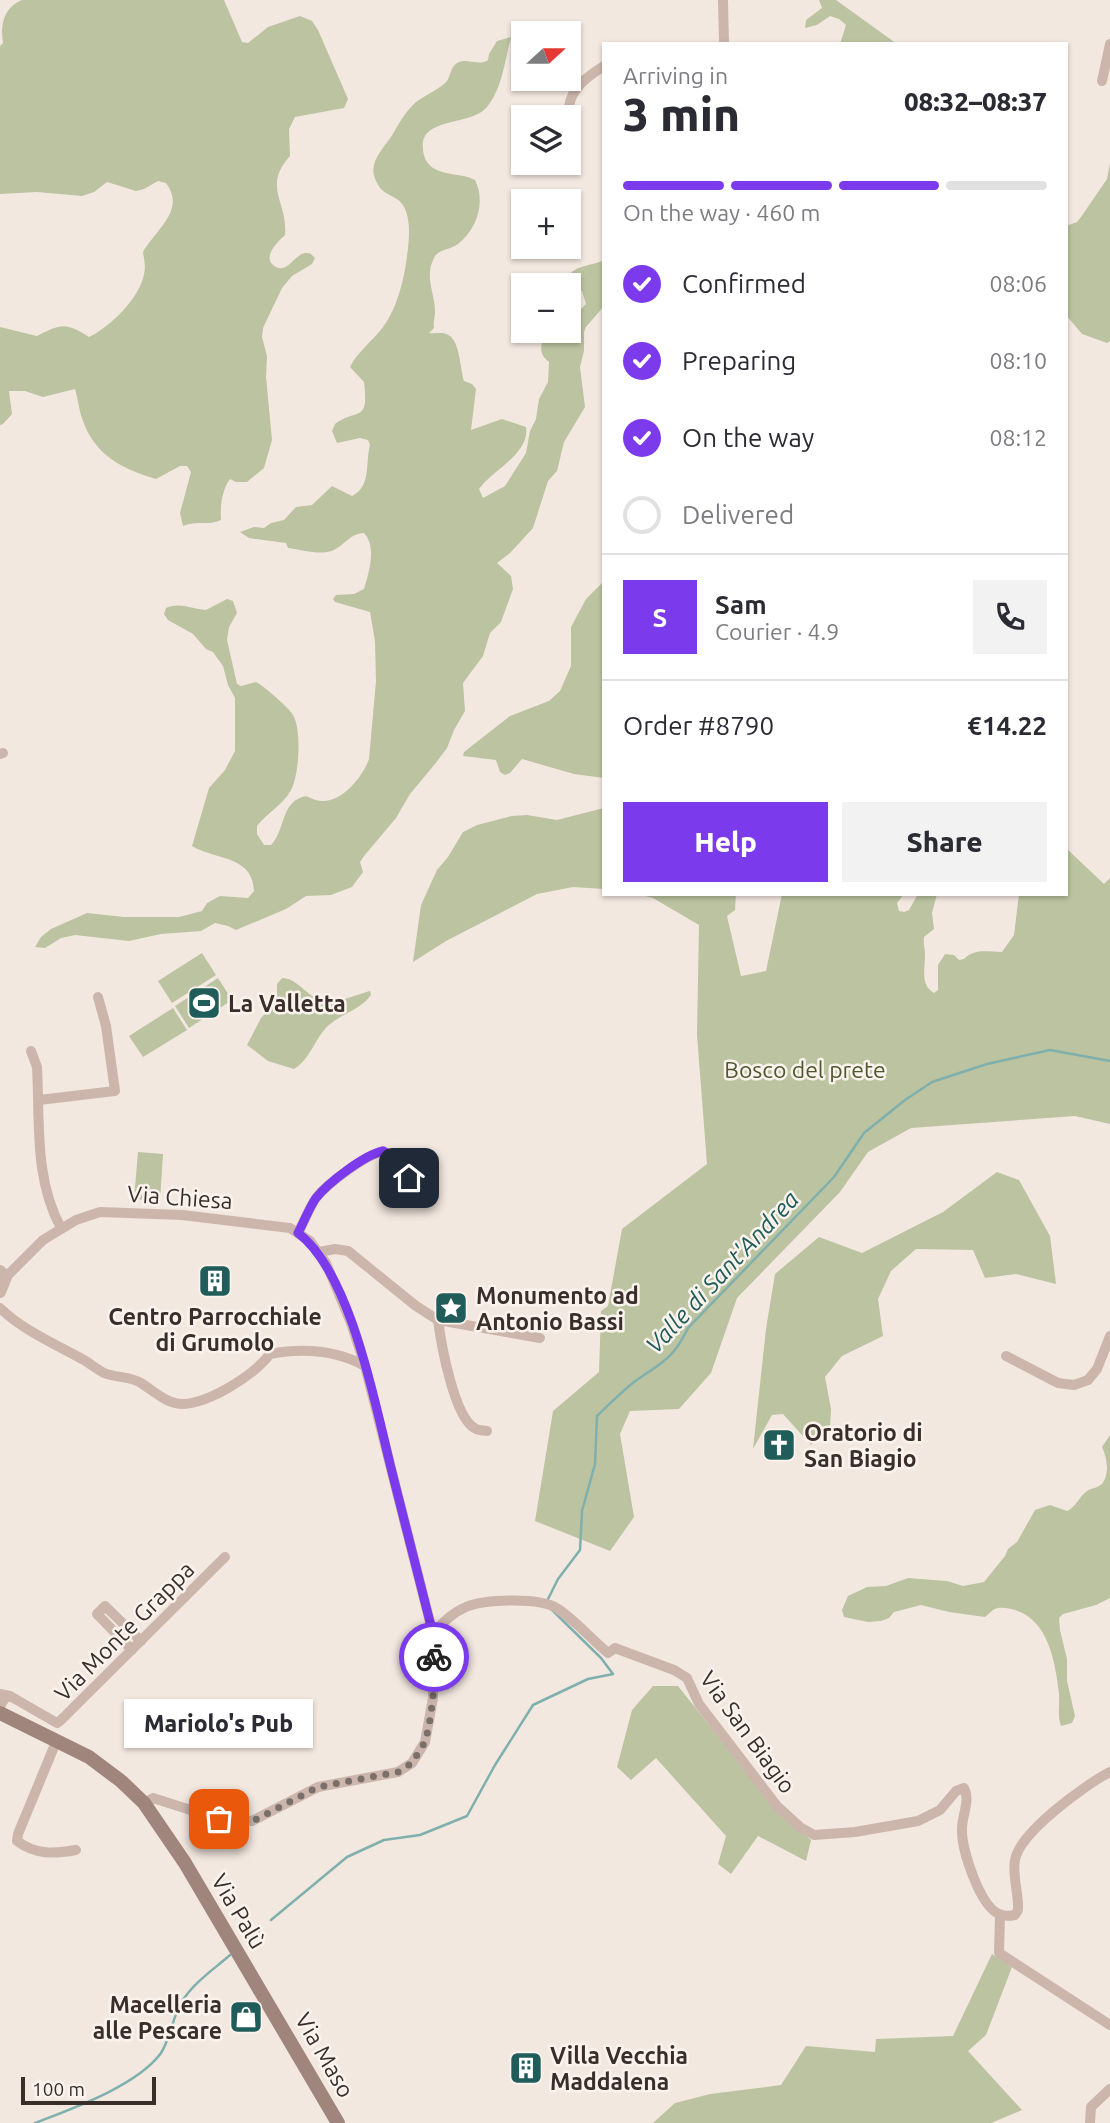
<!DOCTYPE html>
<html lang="en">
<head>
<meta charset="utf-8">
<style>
	:root { --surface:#fff; --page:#f2f2f3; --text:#2b2b33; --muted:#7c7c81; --line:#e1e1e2; --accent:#7c3aed }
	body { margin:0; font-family:Ubuntu,sans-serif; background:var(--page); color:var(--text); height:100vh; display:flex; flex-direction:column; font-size:26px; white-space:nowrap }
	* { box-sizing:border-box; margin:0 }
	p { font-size:23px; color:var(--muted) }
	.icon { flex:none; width:38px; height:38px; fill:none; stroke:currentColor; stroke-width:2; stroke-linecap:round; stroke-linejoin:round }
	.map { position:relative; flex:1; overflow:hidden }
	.details { position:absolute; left:602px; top:42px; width:466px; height:854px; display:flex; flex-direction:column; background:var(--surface); border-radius:0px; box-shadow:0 2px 5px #0004 }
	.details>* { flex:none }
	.needle { width:46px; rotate:69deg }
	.controls { position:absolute; left:511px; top:21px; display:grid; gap:14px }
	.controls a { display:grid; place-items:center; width:70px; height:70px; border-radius:0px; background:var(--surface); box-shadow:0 2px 5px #0004; font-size:35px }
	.scale { position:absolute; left:21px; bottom:18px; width:135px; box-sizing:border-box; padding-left:7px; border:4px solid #3a2e2b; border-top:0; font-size:19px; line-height:24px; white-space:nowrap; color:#3a2e2b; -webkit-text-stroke:5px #faf3ed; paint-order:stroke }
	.pin { position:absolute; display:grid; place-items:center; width:60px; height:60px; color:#fff; margin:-30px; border-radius:14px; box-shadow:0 4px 10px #0006 }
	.courier { position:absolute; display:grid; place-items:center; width:70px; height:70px; margin:-35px; border:5px solid #7c3aed; border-radius:50%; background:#fff; color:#222; box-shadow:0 2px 9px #0007 }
	.bubble { position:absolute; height:49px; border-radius:0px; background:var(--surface); box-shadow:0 2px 5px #0004; font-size:23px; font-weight:800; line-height:49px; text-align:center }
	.headline em { font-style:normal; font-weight:800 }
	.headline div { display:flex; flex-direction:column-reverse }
	.headline { display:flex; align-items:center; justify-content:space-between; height:119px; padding:0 21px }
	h1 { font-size:46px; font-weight:800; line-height:52px }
	.bar { display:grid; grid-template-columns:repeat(4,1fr); gap:10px 7px; align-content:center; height:84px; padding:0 21px }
	.bar i { height:9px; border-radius:5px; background:var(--line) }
	.bar .active { background:var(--accent) }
	.bar p { grid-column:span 4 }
	.line { display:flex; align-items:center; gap:18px; padding:0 21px; border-top:2px solid var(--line) }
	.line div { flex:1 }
	.round { display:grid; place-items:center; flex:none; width:74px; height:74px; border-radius:0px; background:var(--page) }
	ol { padding:0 21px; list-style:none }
	li { display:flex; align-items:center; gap:21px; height:77px }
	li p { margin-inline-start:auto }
	li .icon { padding:7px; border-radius:50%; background:var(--accent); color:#fff; stroke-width:4 }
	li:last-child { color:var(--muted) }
	li i { width:38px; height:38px; border:4px solid var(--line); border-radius:50% }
	.cta { display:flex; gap:14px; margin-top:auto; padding:14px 21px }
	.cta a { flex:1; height:80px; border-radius:0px; background:var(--accent); color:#fff; font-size:28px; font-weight:800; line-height:80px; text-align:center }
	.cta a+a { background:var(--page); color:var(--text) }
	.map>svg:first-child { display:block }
	.green { fill:#bbc3a0 }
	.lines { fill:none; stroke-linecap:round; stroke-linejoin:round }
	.stream { stroke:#7fb0ad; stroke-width:2.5 }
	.minor { stroke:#ccb6ac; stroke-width:10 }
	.tertiary { stroke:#ccb6ac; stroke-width:12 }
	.secondary { stroke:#a0857d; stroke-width:14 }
	.done { stroke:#7b6f6a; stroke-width:7; stroke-dasharray:0 12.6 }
	.route { stroke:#7c3aed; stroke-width:9 }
	.labels { text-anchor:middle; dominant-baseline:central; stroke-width:5; stroke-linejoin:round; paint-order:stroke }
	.poi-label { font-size:23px; font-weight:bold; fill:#3a2e2b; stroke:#faf3ed; text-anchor:start }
	.park-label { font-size:23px; fill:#4e582e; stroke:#faf3ed }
	.street-label { font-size:23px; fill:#3a2e2b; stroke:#faf3ed }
	.water-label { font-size:24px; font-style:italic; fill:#205c59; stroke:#faf3ed }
</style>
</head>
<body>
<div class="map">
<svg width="1110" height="2123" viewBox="0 0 1110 2123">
	<rect width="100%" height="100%" fill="#f3e8e0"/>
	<g class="green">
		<path d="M22,0H224L242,42L248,43L268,27L300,16L312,21L318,30L348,99L344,108L295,117L289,129L290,156C262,187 288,201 285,235C278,242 260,258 276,267C288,273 294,255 305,253C311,253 311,254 315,258L312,264L292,276L282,288L263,328L262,337L267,356L266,377L272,440L264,468L247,482H236L230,479C222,490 220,506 221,520C209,526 196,520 183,526L180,513L191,472L187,466H180L156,479C122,469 95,455 83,421C79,411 78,399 75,389L43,397L25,391H9L12,414L3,424L0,425V327L37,336C61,324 65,322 89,337C110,327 140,298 144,274C146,267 144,259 143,252C157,228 186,210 166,183L158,181L144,189L136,191L107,182L94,192L82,196L37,192L0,194V46L3,43C0,25 4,7 22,0Z"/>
		<polygon points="819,0 836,0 897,44 840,44 846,25 839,19 830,16 817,25 805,28 806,20 822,8"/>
		<path d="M511,37C505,60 502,90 486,108C470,126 419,117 423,149C423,156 427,164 433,168C446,176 462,173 475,180C486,202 477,229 458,244C450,250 438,249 434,258C424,277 435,293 435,312C435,318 433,322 434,328L429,333C435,334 441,332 446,334C460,337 460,369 464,381L472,384L476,389L471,430L502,419L526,427C530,454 492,470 479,489L483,498L505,486L526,453L530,431L536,419L539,399L548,382L549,362C538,353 541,347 544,335L554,331H569V321L586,304L582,291L566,284C567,265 590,267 604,260V306L586,327L584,332V351L580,367L585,407L564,442L557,471L548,481L533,528L510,553L497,563L511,576L513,589L501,622L490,633L483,656L463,683L465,711L454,730L447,748L435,764L410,794L396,818L364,856L360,862L363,872L352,887L331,895L306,896L286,909L236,930L228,926L215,923L201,931L161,934L129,941L75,935L61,938L45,948L35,947L41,937L51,929L87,913L124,917H179L202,911L207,903L220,896L248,898L254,891C253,855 215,860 192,846L209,788L225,770L235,751V698L228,685L223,666L213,652L206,649L193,634L168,620L164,614L166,608C181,602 191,609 206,610L227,599L233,601L237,613L229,627L227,640L237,684L241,686L256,682C263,685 289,708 293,715C302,730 299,776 291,790C283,805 267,813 257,826V834L264,845H271C286,830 280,801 306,796C311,798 316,801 322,801C343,802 363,776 369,759L376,681L375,641L370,612L335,602L333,599L336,595L354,594L364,589C369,572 377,547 364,533C349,534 346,544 334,550C321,556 303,550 288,548L286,543L249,538L240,532L254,527L264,528L271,523L284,520L296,507L312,505L332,486L352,496C372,486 365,462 370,445L368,440L360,438L337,443L332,431L335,424C358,407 369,424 364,382L350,367C355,356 372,340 380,331C396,312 404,281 407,256C409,241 412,217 402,204C397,197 387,195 381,189C364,167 379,154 391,137C399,124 404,113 416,102C424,96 441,88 447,81C451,75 450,68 457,63C467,57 478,67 488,60L489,54L497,41Z"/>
		<polygon points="1110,163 1110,341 1107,343 1082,334 1066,315 1066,226 1077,222 1081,217 1107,179"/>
		<polygon points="604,581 604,778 574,774 522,759 510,773 505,775 500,772 496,760 463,756 464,752 510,716 549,701 560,691 571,666 571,627 586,599"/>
		<polygon points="604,808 604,889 573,887 537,894 446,941 413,962 421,905 437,870 448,857 463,832 477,825 512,816 527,815 557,820"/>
		<path d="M1066,848L1104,884L1110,878V1124L1075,1116L911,1128L868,1152L840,1192L737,1298L711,1373L679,1409L630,1411L620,1434L634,1517L610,1551L535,1521L553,1411L599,1372L601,1311L608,1306L622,1229L707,1164L697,1035L699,925L653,898L638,894H736L735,910L727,916L741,976L766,971L782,894H904L897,903L899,911L904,912L909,910L918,894H937L932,913L934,929L924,937C923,943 925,948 925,955C925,969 920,985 934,993L938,990V965L945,954L954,955L959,960L964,959C975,948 987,952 1002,952L1014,935L1019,894H1066Z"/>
		<polygon points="202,953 216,975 172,1003 158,981"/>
		<polygon points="218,978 232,1000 189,1028 175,1006"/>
		<path d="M282,978C299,978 308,1000 326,1001C342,1002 355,995 370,991L371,995C360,1010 343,1013 329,1025C315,1037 311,1059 294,1069L268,1061L247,1045L261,1018L277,1001V984Z"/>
		<polygon points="173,1008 187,1030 143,1057 129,1036"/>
		<polygon points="138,1152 163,1154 160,1201 134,1199"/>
		<polygon points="997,1172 1019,1180 1050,1236 1056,1284 1016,1274 985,1278 973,1250 916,1249 891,1271 878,1299 883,1336 842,1356 825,1377 831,1409 830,1427 811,1445 783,1414 772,1415 753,1449 766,1329 775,1274 819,1237 862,1253 943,1212"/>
		<path d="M1110,1435V1598L1096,1605L1063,1614L1059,1618L1060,1630L1067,1659V1681L1075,1716L1072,1723L1061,1726C1057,1715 1060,1704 1059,1693C1055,1662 1049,1621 1015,1610C1009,1608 998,1606 993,1610C990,1612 988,1615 985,1617L949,1612L921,1605L894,1612L889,1618L881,1621L868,1622L844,1617L842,1610L848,1596L867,1587L886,1586L908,1578L947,1581L963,1586L984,1582L1005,1556L1008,1549L1017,1542L1035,1510L1050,1505L1067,1511C1076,1507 1079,1497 1087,1491C1091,1488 1098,1488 1102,1484C1110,1474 1107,1458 1102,1447Z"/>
		<polygon points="653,1686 678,1686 777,1811 811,1840 806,1861 758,1836 731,1874 718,1864 726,1836 656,1758 631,1780 617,1767 632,1710"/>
		<polygon points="992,1954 1012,1967 986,2035 968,2051 1022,2110 991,2123 653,2123 675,2103 710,2094 781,2085 806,2046 875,2052 876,2039 953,2036"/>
	</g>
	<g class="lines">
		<g class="stream">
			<path d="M547,1601L558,1579L580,1550L582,1511L595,1464L597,1416C609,1405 621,1392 634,1382C662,1362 672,1361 688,1328L834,1177L864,1133L905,1100L932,1082L987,1064L1050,1050L1110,1061"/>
			<polyline points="271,1920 347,1857 384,1840 420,1835 467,1816 495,1765 533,1705 588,1679 613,1674 601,1658 549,1607"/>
			<polyline points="247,1941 259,1931"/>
			<path d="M35,2123C71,2109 137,2086 161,2053C171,2037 172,2019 181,2003C193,1983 213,1970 230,1955"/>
		</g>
		<g class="minor">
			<polyline points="723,0 724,44"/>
			<polyline points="1102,81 1110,44"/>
			<path d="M569,107C571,88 588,76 604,66"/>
			<polyline points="0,754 3,753"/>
			<path d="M31,1051L37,1067C40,1121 34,1179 61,1228"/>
			<polyline points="39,1100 115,1091 106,1026 98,997"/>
			<path d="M298,1233C304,1222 309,1208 316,1198C328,1183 364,1156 383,1151L389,1155L409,1178"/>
			<polyline points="319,1252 335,1249 348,1251 416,1306 438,1320 540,1338"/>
			<polyline points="6,1277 43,1240 76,1220 100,1212 182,1215 290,1228 310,1241 326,1263 351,1323 365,1366 433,1634 433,1698 425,1742 412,1763 398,1772 318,1787 252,1821 219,1819 153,1798 144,1803"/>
			<path d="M0,1308C24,1331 53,1343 82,1359C90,1363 96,1369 104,1373C116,1378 130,1376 141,1383C154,1391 166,1404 183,1404C210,1403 254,1375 270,1354C302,1348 336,1350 365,1366"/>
			<path d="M438,1320C441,1343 454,1419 476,1429C480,1431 484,1430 487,1431"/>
			<polyline points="1006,1356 1058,1383 1074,1385 1088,1380 1097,1369 1110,1336"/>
			<path d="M433,1634C443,1622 452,1613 466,1607C485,1599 542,1597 558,1609C576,1621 591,1639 608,1653L615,1648L674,1670L687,1678L699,1704L777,1806L800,1827L814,1835L855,1832L918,1821L940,1810L956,1791L964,1788C971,1801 961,1817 962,1831C962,1851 980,1906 999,1914C1003,1916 1010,1916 1015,1915L1018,1910C1019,1894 1012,1876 1015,1860C1019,1833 1086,1784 1110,1772"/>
			<polyline points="132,1650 97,1614 105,1606 141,1641"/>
			<polyline points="0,1694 10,1696 57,1723 60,1721 225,1557"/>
			<polyline points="0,1706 5,1698 10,1696"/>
			<path d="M56,1742L18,1834L17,1841C36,1855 54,1854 76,1850"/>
			<polyline points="1000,1915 999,1953 1110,2025"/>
			<polyline points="1090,2123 1091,2107 1110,2089"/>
		</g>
		<polyline class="tertiary" points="0,1271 6,1277 0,1292"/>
		<polyline class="secondary" points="0,1713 89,1757 121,1781 144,1803 185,1863 338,2123"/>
	</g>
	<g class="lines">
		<polyline class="done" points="219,1819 253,1821 318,1787 398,1772 412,1763 425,1742 429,1726 433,1698 434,1657"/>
		<path class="route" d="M409,1178L389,1154L383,1151C364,1155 328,1183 316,1198C309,1208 304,1222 298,1233C351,1273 375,1404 391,1468C405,1523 419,1579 433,1634L434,1657"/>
	</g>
	<defs>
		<symbol id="stadium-square" viewBox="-11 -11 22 22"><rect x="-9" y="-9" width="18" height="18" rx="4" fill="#205c59" stroke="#faf3ed"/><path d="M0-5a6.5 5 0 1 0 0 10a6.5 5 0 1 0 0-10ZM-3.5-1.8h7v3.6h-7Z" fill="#fff"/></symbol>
		<symbol id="building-square" viewBox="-11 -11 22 22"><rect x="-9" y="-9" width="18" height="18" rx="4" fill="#205c59" stroke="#faf3ed"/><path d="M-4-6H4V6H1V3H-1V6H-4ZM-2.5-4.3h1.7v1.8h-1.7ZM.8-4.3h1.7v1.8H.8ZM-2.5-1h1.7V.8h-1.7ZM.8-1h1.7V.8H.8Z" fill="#fff"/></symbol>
		<symbol id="sight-square" viewBox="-11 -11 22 22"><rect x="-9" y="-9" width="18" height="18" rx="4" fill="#205c59" stroke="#faf3ed"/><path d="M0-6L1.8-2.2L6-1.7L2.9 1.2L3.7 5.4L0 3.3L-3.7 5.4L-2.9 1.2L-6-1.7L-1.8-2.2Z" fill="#fff"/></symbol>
		<symbol id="church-square" viewBox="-11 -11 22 22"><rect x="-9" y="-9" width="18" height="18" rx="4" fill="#205c59" stroke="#faf3ed"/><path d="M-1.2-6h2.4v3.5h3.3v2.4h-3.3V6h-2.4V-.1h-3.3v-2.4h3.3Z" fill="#fff"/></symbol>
		<symbol id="shop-square" viewBox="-11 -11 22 22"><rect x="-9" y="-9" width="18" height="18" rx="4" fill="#205c59" stroke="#faf3ed"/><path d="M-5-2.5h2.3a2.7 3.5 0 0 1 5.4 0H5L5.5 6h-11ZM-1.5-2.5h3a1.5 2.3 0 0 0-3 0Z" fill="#fff"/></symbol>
	</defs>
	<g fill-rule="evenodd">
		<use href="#stadium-square" x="185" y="984" width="38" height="38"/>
		<use href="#building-square" x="196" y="1262" width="38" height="38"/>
		<use href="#sight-square" x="432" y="1289" width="38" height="38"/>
		<use href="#church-square" x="760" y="1426" width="38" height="38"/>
		<use href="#shop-square" x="227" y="1998" width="38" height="38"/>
		<use href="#building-square" x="507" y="2049" width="38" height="38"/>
	</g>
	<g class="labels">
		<g class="poi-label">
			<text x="228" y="1003">La Valletta</text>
			<text x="476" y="1295">Monumento ad<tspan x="476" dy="26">Antonio Bassi</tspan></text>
			<text x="215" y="1316" text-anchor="middle">Centro Parrocchiale<tspan x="215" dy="26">di Grumolo</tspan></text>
			<text x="804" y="1432">Oratorio di<tspan x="804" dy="26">San Biagio</tspan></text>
			<text x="222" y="2004" text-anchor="end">Macelleria<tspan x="222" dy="26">alle Pescare</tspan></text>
			<text x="550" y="2055">Villa Vecchia<tspan x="550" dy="26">Maddalena</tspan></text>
		</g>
		<g class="park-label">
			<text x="805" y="1069">Bosco del prete</text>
		</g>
		<g class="street-label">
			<text transform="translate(180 1197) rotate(4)">Via Chiesa</text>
			<text transform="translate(124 1631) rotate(-45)">Via Monte Grappa</text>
			<text transform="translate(748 1732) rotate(54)">Via San Biagio</text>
			<text transform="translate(239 1911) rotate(59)">Via Palù</text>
			<text transform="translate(325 2055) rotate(60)">Via Maso</text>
		</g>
		<g class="water-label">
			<text transform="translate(722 1272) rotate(-47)">Valle di Sant'Andrea</text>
		</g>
	</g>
</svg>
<div class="controls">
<a><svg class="needle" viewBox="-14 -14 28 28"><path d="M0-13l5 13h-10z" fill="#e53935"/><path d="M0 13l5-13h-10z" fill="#7c7c81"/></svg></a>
<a><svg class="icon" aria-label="layers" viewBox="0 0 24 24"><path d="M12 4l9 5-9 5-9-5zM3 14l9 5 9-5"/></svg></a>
<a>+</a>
<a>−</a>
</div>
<div class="scale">100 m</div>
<div class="pin" style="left:219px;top:1819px;background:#ea580c"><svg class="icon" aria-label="bag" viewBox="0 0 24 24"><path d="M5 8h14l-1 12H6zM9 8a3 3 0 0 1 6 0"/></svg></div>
<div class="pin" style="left:409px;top:1178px;background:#1f2937"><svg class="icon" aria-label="home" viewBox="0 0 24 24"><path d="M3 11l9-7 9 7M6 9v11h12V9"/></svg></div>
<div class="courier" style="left:434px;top:1657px"><svg class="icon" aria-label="bike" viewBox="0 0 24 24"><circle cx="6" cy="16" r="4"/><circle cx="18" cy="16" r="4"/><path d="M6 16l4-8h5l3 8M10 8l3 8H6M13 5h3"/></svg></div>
<div class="bubble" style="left:124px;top:1699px;width:189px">Mariolo's Pub</div>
<section class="details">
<div class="headline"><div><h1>3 min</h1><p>Arriving in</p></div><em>08:32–08:37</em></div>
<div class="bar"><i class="active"></i><i class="active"></i><i class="active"></i><i></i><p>On the way · 460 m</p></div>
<ol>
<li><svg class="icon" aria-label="check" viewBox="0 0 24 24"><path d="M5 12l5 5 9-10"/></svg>Confirmed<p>08:06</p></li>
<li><svg class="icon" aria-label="check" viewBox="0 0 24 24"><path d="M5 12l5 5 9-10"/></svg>Preparing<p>08:10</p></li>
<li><svg class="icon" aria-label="check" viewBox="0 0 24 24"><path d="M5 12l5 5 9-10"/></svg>On the way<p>08:12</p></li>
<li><i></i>Delivered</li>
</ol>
<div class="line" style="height:126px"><b class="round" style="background:var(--accent);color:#fff">S</b><div><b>Sam</b><p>Courier · 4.9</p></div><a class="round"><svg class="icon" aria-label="phone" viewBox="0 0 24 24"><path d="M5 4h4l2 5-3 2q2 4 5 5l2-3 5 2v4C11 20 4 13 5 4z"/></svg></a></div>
<div class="line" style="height:91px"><div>Order #8790</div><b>€14.22</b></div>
<div class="cta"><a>Help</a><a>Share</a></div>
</section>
</div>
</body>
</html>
